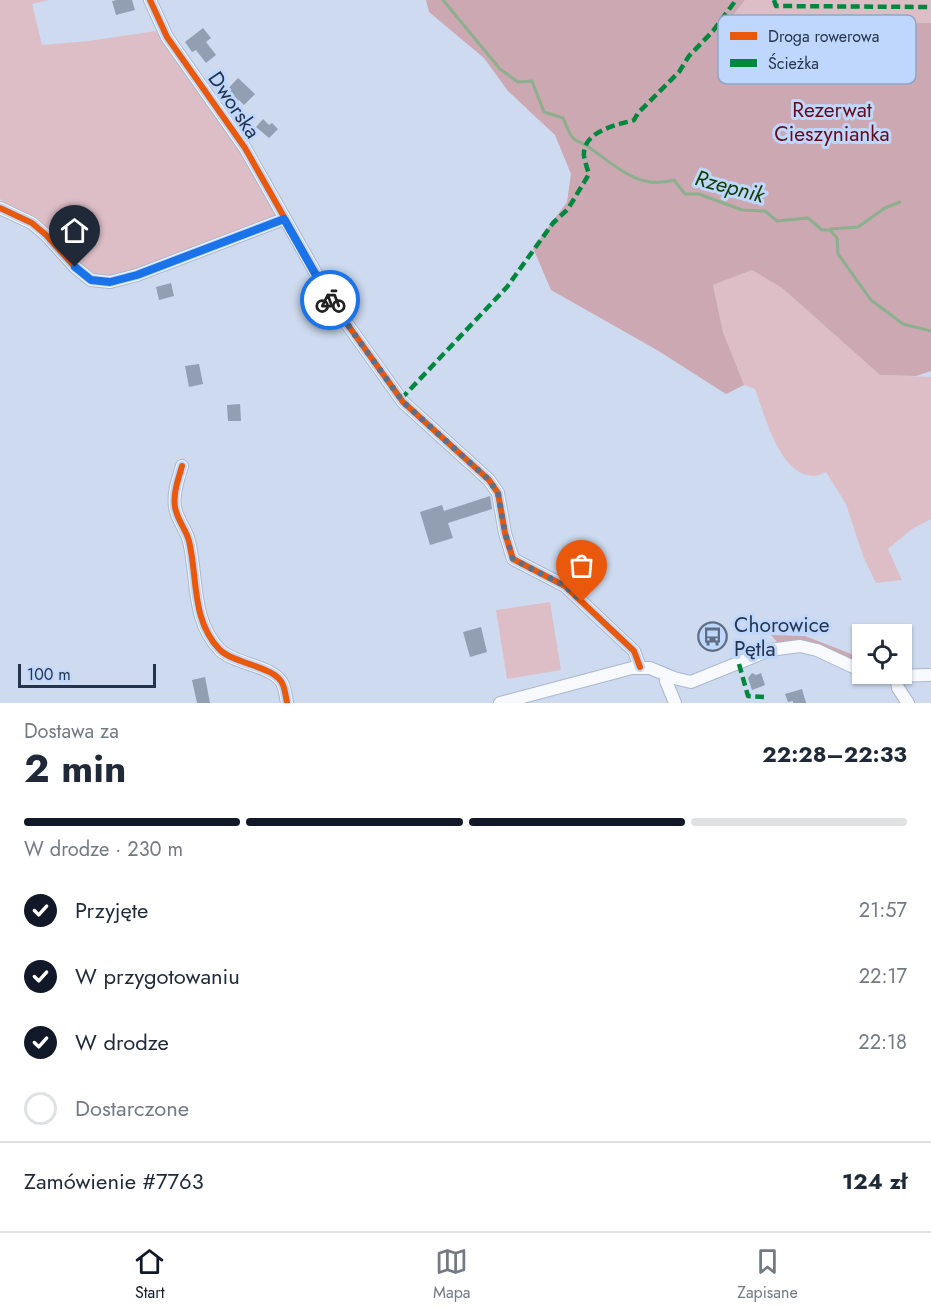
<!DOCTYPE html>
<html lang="pl">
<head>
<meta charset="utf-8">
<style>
	:root { --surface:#fff; --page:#f2f2f3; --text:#1f2937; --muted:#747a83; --line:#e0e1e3; --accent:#111827 }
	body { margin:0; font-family:Jost,sans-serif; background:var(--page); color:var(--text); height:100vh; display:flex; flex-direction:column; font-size:22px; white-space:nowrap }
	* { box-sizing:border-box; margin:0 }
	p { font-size:20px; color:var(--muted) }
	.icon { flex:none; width:33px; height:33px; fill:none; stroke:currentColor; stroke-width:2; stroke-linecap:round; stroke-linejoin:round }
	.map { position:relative; height:703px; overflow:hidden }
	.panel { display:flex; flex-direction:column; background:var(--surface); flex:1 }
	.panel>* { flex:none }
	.fabs { position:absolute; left:852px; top:624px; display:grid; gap:12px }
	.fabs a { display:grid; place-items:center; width:60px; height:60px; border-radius:0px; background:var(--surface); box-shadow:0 2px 4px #0004; font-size:30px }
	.scale { position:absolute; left:18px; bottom:15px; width:138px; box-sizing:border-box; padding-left:6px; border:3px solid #24344c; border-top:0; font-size:16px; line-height:21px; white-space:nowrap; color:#24344c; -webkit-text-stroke:4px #bfd7fd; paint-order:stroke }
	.pin { position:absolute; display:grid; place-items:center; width:51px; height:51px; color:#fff; margin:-62px -26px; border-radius:50% 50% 50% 0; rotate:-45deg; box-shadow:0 0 6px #0007 }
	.pin .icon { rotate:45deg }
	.courier { position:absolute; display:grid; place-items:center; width:60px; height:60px; margin:-30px; border:4px solid #1a73e8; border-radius:50%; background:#fff; color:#222; box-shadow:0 2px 8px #0007 }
	.summary em { font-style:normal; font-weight:700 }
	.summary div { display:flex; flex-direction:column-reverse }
	.summary { display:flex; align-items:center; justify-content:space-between; height:102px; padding:0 24px }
	h1 { font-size:39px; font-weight:700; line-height:45px }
	.bar { display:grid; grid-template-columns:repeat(4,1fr); gap:9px 6px; align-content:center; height:72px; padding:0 24px }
	.bar i { height:8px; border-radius:4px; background:var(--line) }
	.bar .on { background:var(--accent) }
	.bar p { grid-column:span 4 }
	.line { display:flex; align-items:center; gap:15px; padding:0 24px; border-top:2px solid var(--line) }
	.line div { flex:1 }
	ol { padding:0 24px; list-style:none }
	li { display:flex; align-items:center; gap:18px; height:66px }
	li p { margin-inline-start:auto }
	li .icon { padding:6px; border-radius:50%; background:var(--accent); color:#fff; stroke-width:4 }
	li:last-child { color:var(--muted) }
	li i { width:33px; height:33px; border:3px solid var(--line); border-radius:50% }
	.tab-bar { display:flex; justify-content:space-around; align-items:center; height:84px; border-top:2px solid var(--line); background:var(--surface); font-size:16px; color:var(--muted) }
	.tab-bar a { display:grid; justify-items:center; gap:3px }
	.tab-bar .on { color:var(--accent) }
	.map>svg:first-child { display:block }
	.green { fill:#ddbec7 }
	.forest { fill:#cba8b2 }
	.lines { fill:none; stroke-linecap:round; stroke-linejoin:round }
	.stream { stroke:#8caf8e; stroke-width:3 }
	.building { fill:#929fb2 }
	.minor-casing { stroke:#aab8cc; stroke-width:14 }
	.minor { stroke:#f8f9fd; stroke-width:12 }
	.quiet { stroke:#00873e; stroke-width:4.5; stroke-dasharray:9 4.5; stroke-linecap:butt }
	.cycleway-casing { stroke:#bfd7fd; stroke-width:10 }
	.cycleway { stroke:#e8590c; stroke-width:6 }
	.done { stroke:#5f6e85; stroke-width:6; stroke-dasharray:0 10.8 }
	.route { stroke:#1a73e8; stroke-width:8 }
	.labels { text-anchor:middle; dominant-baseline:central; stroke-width:6; stroke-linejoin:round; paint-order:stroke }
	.street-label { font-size:21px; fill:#24344c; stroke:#bfd7fd }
	.park-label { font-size:21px; fill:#660a1a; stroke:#bfd7fd }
	.poi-label { font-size:21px; fill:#24344c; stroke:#bfd7fd; text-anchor:start }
	.water-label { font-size:22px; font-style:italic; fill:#113e03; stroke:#bfd7fd }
	.key { fill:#bfd7fd; stroke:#90a6c8; stroke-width:1.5 }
	.key-label { font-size:16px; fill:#24344c }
</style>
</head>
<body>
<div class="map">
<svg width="931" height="703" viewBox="0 0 931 703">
	<rect width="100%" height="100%" fill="#cddaef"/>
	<g class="green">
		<path d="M0,0H49L32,4L42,45L89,41L156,31L251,165L278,215L116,277C71,281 68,246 41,222C29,212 11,210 0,199Z"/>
		<polygon points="745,0 931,0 931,23 731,18"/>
		<path d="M752,270L782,288L880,375L931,377V519L912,529L888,549L902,580L876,583L863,556L846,504L826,472C822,474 817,476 813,476C779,475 765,415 755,389L744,385L723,332L713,285Z"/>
		<polygon points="550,602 561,670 507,679 496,610"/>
	</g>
	<g class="forest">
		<polygon points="426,0 745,0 731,18 931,23 931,371 916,376 880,375 782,288 752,270 713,285 723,332 744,385 726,394 657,350 551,290 533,248 567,202 571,174 555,135 508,91 484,58 429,12"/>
		<polygon points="771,635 805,636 859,657 862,660 862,668 779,644"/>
	</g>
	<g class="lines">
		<g class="stream">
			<path d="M443,0L500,69L518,82L532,81L544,112L563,118C566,124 569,135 574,139C578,142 585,144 590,148C617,167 639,190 674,180L685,194H699L742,210L765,211L777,221L808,218L822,230H830L837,238L838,254L871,300L903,324L931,331"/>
			<polyline points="831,229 858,227 885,208 900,202"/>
		</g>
	</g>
	<g class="building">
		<polygon points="117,0 132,0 135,10 116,15 112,1"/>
		<polygon points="203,28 211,38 206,42 216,55 206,63 196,50 192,52 185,42"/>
		<polygon points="238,78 255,94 244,105 239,100 233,106 222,95"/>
		<polygon points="263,119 269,125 272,123 278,129 269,138 256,127"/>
		<polygon points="171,283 174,296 159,300 156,287"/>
		<polygon points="199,364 203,384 189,387 185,366"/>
		<polygon points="240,404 241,421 228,421 227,405"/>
		<polygon points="490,496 492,509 448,523 453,538 430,545 420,512 442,505 444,511"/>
		<polygon points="481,627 487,652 470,657 463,632"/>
		<polygon points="752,673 756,675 761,673 765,685 752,690 748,678"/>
		<polygon points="205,677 210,703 197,703 192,680"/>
		<polygon points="802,689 806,703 793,703 793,701 788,702 785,694"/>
	</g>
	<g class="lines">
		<defs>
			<g id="minor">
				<polyline points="150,0 167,37 245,148 335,307 403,402 489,480 498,493 505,533 513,559 565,586 634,651 640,667"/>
				<polyline points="0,208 32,223 46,235 75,267 91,280 110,282 137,275 284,219"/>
				<path d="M182,466C178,480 173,493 175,507C177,520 186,529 189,541C198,579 191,620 220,650C236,665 276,666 283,685C285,690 286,697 287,703"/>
				<polyline points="869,674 882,676 931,675"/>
				<polyline points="668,676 666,681 675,703"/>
				<polyline points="896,676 898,688 908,703"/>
				<polyline points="500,703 632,668 650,668 674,678 691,682 770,650 800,646 817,650 862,671"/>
			</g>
		</defs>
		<use href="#minor" class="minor-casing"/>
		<use href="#minor" class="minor"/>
		<g class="quiet">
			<polyline points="774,0 776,6 931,7"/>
			<path d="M401,399L507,287L553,223L568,209L589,174C587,168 585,162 584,156C582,131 617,125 634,120L638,113L679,72L689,56L713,31L736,0"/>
			<polyline points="739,664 748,696 764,697"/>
		</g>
		<defs>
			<g id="cycleway">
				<polyline points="150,0 167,37 245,148 335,307 403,402 489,480 498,493 505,533 513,559 565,586 634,651 640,667"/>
				<polyline points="0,208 32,223 46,235 75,267 91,280 110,282 137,275 284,219"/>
				<path d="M182,466C178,480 173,493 175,507C177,520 186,529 189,541C198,579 191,620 220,650C236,665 276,666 283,685C285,690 286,697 287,703"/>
			</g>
		</defs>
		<use href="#cycleway" class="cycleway-casing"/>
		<use href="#cycleway" class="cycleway"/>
	</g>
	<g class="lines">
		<polyline class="done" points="330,300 403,402 489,480 498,493 505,533 513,559 565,586 582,602"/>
		<polyline class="route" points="75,267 91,280 110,282 137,275 284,219 330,300"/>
	</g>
	<defs>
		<symbol id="bus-ring" viewBox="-11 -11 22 22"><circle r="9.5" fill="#bfd7fd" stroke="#5f6e85" stroke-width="1.5"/><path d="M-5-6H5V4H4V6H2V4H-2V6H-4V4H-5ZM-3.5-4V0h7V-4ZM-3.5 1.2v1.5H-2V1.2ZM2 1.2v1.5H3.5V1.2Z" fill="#5f6e85"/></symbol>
	</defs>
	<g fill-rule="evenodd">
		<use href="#bus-ring" x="696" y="620" width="33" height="33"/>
	</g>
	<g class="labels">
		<g class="street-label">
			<text transform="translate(234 105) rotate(56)">Dworska</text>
		</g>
		<g class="park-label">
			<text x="832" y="110">Rezerwat<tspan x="832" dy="24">Cieszynianka</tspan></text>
		</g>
		<g class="poi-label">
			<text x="734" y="625">Chorowice<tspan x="734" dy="24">Pętla</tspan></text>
		</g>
		<g class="water-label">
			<text transform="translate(730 186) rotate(15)">Rzepnik</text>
		</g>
	</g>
	<rect x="718" y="15" width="198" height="69" rx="9" class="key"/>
	<rect x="730" y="32" width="27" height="8" fill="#e8590c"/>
	<rect x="730" y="59" width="27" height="8" fill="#00873e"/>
	<g class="key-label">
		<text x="768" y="42">Droga rowerowa</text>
		<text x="768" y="69">Ścieżka</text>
	</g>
</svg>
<div class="fabs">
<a><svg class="icon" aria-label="locate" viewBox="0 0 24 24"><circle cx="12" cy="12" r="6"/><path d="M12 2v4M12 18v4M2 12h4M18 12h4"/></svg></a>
</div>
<div class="scale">100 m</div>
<div class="pin" style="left:582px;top:602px;background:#ea580c"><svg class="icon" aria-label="bag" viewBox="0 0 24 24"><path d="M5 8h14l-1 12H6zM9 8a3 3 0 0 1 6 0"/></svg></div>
<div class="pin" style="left:75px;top:267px;background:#1f2937"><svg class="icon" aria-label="home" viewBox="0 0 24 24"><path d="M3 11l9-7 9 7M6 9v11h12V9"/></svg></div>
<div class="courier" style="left:330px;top:300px"><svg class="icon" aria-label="bike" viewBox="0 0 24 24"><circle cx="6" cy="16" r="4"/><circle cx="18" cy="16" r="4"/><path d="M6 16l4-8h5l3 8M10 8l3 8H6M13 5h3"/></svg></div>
</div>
<section class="panel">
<div class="summary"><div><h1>2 min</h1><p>Dostawa za</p></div><em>22:28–22:33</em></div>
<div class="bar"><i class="on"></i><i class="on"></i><i class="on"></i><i></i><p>W drodze · 230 m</p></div>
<ol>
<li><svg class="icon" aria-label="check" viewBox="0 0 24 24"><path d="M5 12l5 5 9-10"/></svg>Przyjęte<p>21:57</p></li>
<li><svg class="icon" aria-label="check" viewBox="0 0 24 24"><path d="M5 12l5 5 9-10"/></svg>W przygotowaniu<p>22:17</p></li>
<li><svg class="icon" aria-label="check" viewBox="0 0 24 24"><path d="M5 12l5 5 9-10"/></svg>W drodze<p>22:18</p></li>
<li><i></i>Dostarczone</li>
</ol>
<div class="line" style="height:78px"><div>Zamówienie #7763</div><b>124 zł</b></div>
</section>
<nav class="tab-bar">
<a class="on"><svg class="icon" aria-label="home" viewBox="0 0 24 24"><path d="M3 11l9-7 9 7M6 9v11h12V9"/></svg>Start</a>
<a><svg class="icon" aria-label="map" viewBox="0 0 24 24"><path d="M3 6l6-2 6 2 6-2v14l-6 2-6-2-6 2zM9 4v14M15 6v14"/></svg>Mapa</a>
<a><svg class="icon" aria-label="saved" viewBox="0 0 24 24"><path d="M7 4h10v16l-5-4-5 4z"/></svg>Zapisane</a>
</nav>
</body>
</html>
